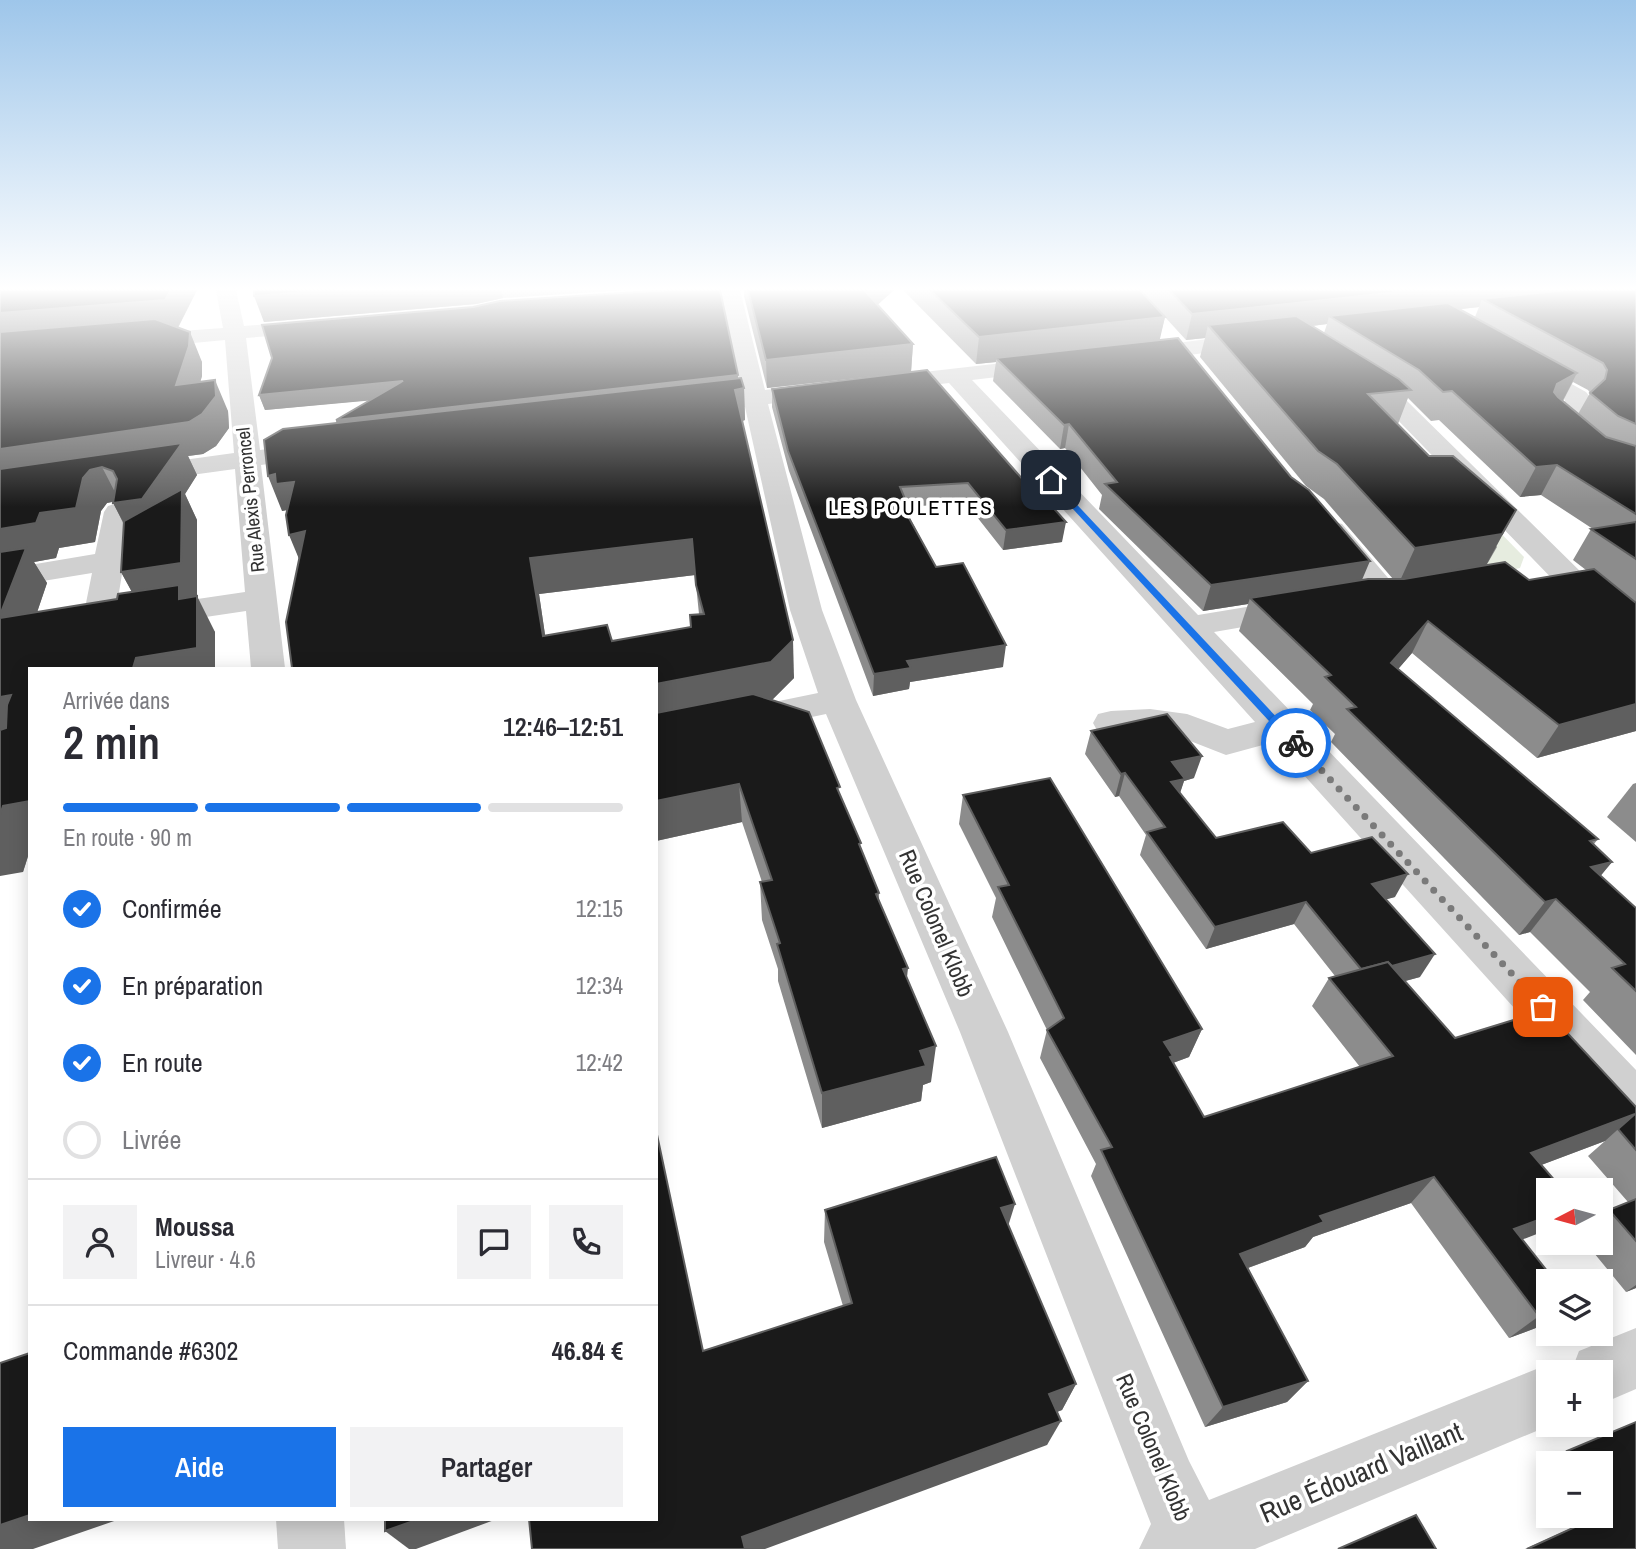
<!DOCTYPE html>
<html lang="fr">
<head>
<meta charset="utf-8">
<style>
	:root { --surface:#fff; --page:#f2f2f3; --text:#2b2b33; --muted:#7c7c81; --line:#e1e1e2; --accent:#1a73e8 }
	body { margin:0; font-family:"Archivo Narrow",sans-serif; background:var(--page); color:var(--text); height:100vh; display:flex; flex-direction:column; font-size:26px; white-space:nowrap }
	* { box-sizing:border-box; margin:0 }
	p { font-size:23px; color:var(--muted) }
	.icon { flex:none; width:38px; height:38px; fill:none; stroke:currentColor; stroke-width:2; stroke-linecap:round; stroke-linejoin:round }
	.map { position:relative; flex:1; overflow:hidden }
	.details { position:absolute; left:28px; top:667px; width:630px; height:854px; display:flex; flex-direction:column; background:var(--surface); border-radius:0px; box-shadow:0 4px 18px #0003 }
	.details>* { flex:none }
	.needle { width:46px; rotate:264deg }
	.controls { position:absolute; left:1536px; top:1178px; display:grid; gap:14px }
	.controls a { display:grid; place-items:center; width:77px; height:77px; border-radius:0px; background:var(--surface); box-shadow:0 4px 18px #0003; font-size:35px }
	.pin { position:absolute; display:grid; place-items:center; width:60px; height:60px; color:#fff; margin:-30px; border-radius:14px; box-shadow:0 4px 10px #0006 }
	.courier { position:absolute; display:grid; place-items:center; width:70px; height:70px; margin:-35px; border:5px solid #1a73e8; border-radius:50%; background:#fff; color:#222; box-shadow:0 2px 9px #0007 }
	.summary em { font-style:normal; font-weight:600 }
	.summary div { display:flex; flex-direction:column-reverse }
	.summary { display:flex; align-items:center; justify-content:space-between; height:119px; padding:0 35px }
	h1 { font-size:46px; font-weight:600; line-height:52px }
	.bar { display:grid; grid-template-columns:repeat(4,1fr); gap:10px 7px; align-content:center; height:84px; padding:0 35px }
	.bar i { height:9px; border-radius:5px; background:var(--line) }
	.bar .current { background:var(--accent) }
	.bar p { grid-column:span 4 }
	.line { display:flex; align-items:center; gap:18px; padding:0 35px; border-top:2px solid var(--line) }
	.line div { flex:1 }
	.round { display:grid; place-items:center; flex:none; width:74px; height:74px; border-radius:0px; background:var(--page) }
	ol { padding:0 35px; list-style:none }
	li { display:flex; align-items:center; gap:21px; height:77px }
	li p { margin-inline-start:auto }
	li .icon { padding:7px; border-radius:50%; background:var(--accent); color:#fff; stroke-width:4 }
	li:last-child { color:var(--muted) }
	li i { width:38px; height:38px; border:4px solid var(--line); border-radius:50% }
	.action { display:flex; gap:14px; margin-top:auto; padding:14px 35px }
	.action a { flex:1; height:80px; border-radius:0px; background:var(--accent); color:#fff; font-size:28px; font-weight:600; line-height:80px; text-align:center }
	.action a+a { background:var(--page); color:var(--text) }
	.map>svg:first-child { display:block }
	.green { fill:#e6ecdf }
	.lines { fill:none; stroke-linecap:round; stroke-linejoin:round }
	.minor { fill:#d0d0d0; fill-rule:evenodd }
	.wall { fill:#8c8c8c; fill-rule:evenodd }
	.shaded-wall { fill:#5f5f5f }
	.building { fill:#1a1a1a; stroke:#5f5f5f; stroke-width:2; fill-rule:evenodd }
	.route { fill:#1a73e8 }
	.done { stroke:#7a7a7a; stroke-width:7; stroke-dasharray:0 12.6 }
	.labels { text-anchor:middle; dominant-baseline:central; stroke-width:7; stroke-linejoin:round; paint-order:stroke }
	.far-street-label { font-size:19px; fill:#333; stroke:#fff }
	.far-quarter-label { font-size:21px; letter-spacing:2px; fill:#000; stroke:#fff }
	.street-label { font-size:23px; fill:#333; stroke:#fff }
	.near-street-label { font-size:28px; fill:#333; stroke:#fff }
</style>
</head>
<body>
<div class="map">
<svg width="1636" height="1549" viewBox="0 0 1636 1549">
	<rect width="100%" height="100%" fill="#fff"/>
	<polygon class="green" points="1481,513 1524,557 1520,568 1485,576"/>
	<g class="lines">
		<g class="minor">
			<polygon points="216,290 236,290 244,326 318,320 326,321 329,326 326,331 318,332 246,338 260,450 316,442 325,444 329,450 325,456 261,465 285,668 251,668 246,611 98,633 86,630 82,623 92,573 0,588 0,570 95,554 104,512 108,506 118,503 128,506 132,512 116,611 245,592 235,469 140,482 130,480 127,474 130,468 140,466 234,453 225,340 140,348 132,346 129,341 132,336 140,334 223,328"/>
			<polygon points="720,290 740,290 765,390 824,383 832,385 836,390 832,395 824,397 768,404 822,610 856,700 1008,1032 1189,1461 1209,1500 1549,1364 1569,1372 1549,1372 1549,1424 1553,1424 1255,1549 1139,1549 1151,1524 960,1032 826,714 656,750 656,726 818,693 790,610 745,407 692,413 683,411 680,406 683,401 742,393"/>
			<polygon points="1255,333 1263,335 1266,340 1263,345 1138,362 1130,360 1127,355 1130,350 1138,348"/>
			<path d="M1521,356L1586,392L1590,397C1588,411 1583,414 1570,421L1600,447L1636,464V480L1591,465L1545,424L1542,419L1545,414L1565,404V400L1513,368L1510,363L1513,358Z"/>
			<polygon points="1046,358 1054,360 1057,365 1054,370 972,380 1198,615 1295,599 1306,602 1311,609 1306,616 1214,632 1636,1070 1636,1130 1618,1123 1274,742 1226,755 1180,737 1150,733 1111,735 1098,732 1093,723 1098,714 1111,711 1150,709 1187,714 1228,729 1255,722 949,383 880,391 872,389 868,384 872,379 880,377"/>
			<polygon points="1359,374 1367,376 1406,400 1587,578 1636,617 1636,643 1624,640 1565,592 1388,410 1351,386 1347,381 1351,376"/>
			<polygon points="1332,521 1342,524 1400,592 1405,599 1400,606 1389,609 1378,606 1317,530 1322,524"/>
			<polygon points="1636,1328 1636,1389 1601,1404 1601,1372 1571,1372 1579,1351"/>
			<polygon points="276,1519 344,1519 346,1549 278,1549"/>
		</g>
	</g>
	<g class="wall">
		<path d="M0,290H197L178,328L202,362V376L200,382L228,411L229,428L216,446L203,454L188,456L197,475L185,494L197,520L186,598L215,632V668H30V850L23,872ZM113,502L124,525L121,572L132,592L117,599L37,612L47,583L34,562L56,558L59,548L95,542L101,511L107,503Z"/>
		<polygon points="254,290 626,290 503,298 476,304 264,322"/>
		<polygon points="744,290 894,290 877,305 913,344 911,372 767,388 744,296"/>
		<path d="M903,290H1636V731L1537,758L1412,653L1398,669L1598,839L1594,844L1612,862L1600,876L1636,908V1055L1583,1000L1590,992L1530,932L1519,935L1331,742L1335,734L1310,710L1313,704L1239,631L1248,604L1203,611L1099,509L1102,495L1065,448L1060,449L993,381L996,362L976,364ZM1479,307L1475,317L1460,309ZM1165,317L1186,340L1205,338L1200,357L1306,486L1324,499L1393,579L1362,580L1159,340ZM1327,324L1324,333L1313,326ZM1573,382L1588,390L1590,393L1578,414L1563,401ZM1408,398L1431,421L1439,420L1520,497L1541,495L1593,529H1591L1573,560L1586,570L1529,580L1486,566L1497,547L1398,424Z"/>
		<path d="M473,307L738,378L744,388L745,420L742,421L794,678L772,700L840,796L879,893V900L907,979L931,1082L923,1085L921,1101L822,1128L778,981V969L762,920L760,882H762L742,822L656,841V668H292L299,559L287,512V510L282,511L336,423V420L370,400L265,410L259,395ZM695,575L699,614L691,627L612,641L545,635L539,594Z"/>
		<polygon points="927,370 1062,542 1003,550 966,503 905,507 905,509 936,567 1003,667 910,682 909,689 873,696 789,471 772,407 772,389"/>
		<polygon points="1091,731 1194,778 1184,781 1180,793 1216,838 1311,853 1395,897 1386,899 1420,977 1405,981 1455,1038 1636,1107 1636,1288 1626,1292 1585,1242 1601,1242 1601,1216 1609,1210 1628,1202 1588,1156 1605,1141 1541,1165 1549,1190 1549,1228 1523,1239 1541,1326 1509,1338 1411,1203 1313,1237 1305,1247 1248,1268 1308,1381 1287,1402 1205,1427 1091,1176 1096,1164 1040,1058 1047,1030 992,917 996,898 959,824 963,795 1202,1029 1189,1057 1173,1063 1204,1117 1360,1067 1312,1006 1329,978 1335,976 1294,924 1206,949 1140,855 1146,835 1119,796 1115,797 1085,754"/>
		<polygon points="1636,783 1636,842 1607,817 1633,784"/>
		<polygon points="825,1210 1008,1226 1076,1384 1062,1410 1057,1412 1047,1445 703,1351 843,1306 824,1242"/>
		<polygon points="1636,1422 1636,1549 1525,1549 1578,1525 1571,1516 1601,1516 1601,1463 1549,1463 1549,1483 1537,1467 1567,1451"/>
	</g>
	<g class="shaded-wall">
		<polygon points="171,290 197,290 177,329 0,343 0,313"/>
		<polygon points="335,290 501,290 503,298 476,304 264,322 254,296"/>
		<polygon points="867,290 894,290 864,317 865,291"/>
		<polygon points="1417,290 1632,290 1482,299 1479,307 1340,323 1329,316 1327,324 1218,337 1208,325 1205,338 1186,340 1192,314"/>
		<polygon points="1165,317 1159,343 996,358 996,362 976,364 979,337"/>
		<polygon points="190,332 202,362 202,376 190,417 176,385"/>
		<polygon points="913,344 911,372 767,388 766,360"/>
		<polygon points="1577,373 1562,402 1543,413 1557,384"/>
		<polygon points="738,375 739,389 744,388 745,420 737,423 341,436 336,420"/>
		<polygon points="215,380 228,411 229,428 216,446 203,454 188,456 197,475 185,494 197,520 197,596 186,598 197,620 197,596 215,632 215,668 133,668 136,658 197,648 197,634 179,599 139,605 121,572 181,563 182,498 159,533 131,537 113,503 142,499 171,459 106,469 102,467 119,500 107,503 101,511 95,542 59,548 56,558 34,562 47,583 23,654 0,619 0,615 20,564 0,567 0,529 36,523 40,513 76,508 83,478 89,471 0,485 0,449 189,422 202,414 216,396"/>
		<polygon points="403,381 408,397 265,410 259,395"/>
		<polygon points="1069,424 1065,448 1060,449 1064,425"/>
		<polygon points="1557,465 1541,495 1520,497 1536,467"/>
		<polygon points="275,474 294,482 290,519 287,510 282,511 268,476"/>
		<polygon points="1516,510 1483,571 1398,585 1415,548"/>
		<polygon points="1066,522 1062,542 1003,550 1006,530"/>
		<polygon points="305,531 304,571 289,535"/>
		<polygon points="692,539 695,575 539,594 550,668 543,636 530,558"/>
		<polygon points="1370,561 1359,587 1250,598 1248,604 1203,611 1211,585"/>
		<polygon points="1428,621 1412,653 1375,696 1391,663"/>
		<polygon points="793,640 794,678 772,700 656,723 656,684"/>
		<polygon points="1006,645 1003,667 910,682 909,689 873,696 874,674 907,661"/>
		<polygon points="11,695 30,722 0,737 0,697"/>
		<polygon points="1636,704 1636,731 1537,758 1559,725"/>
		<polygon points="1202,756 1194,778 1184,781 1177,802 1163,805 1172,762"/>
		<polygon points="1125,773 1119,796 1115,797 1121,774"/>
		<polygon points="739,784 742,822 656,841 656,801"/>
		<polygon points="30,801 30,850 23,872 0,876 0,815 3,806"/>
		<polygon points="1612,862 1585,895 1591,867"/>
		<polygon points="1408,874 1395,897 1359,907 1372,884"/>
		<polygon points="1556,899 1530,932 1519,935 1545,902"/>
		<polygon points="1306,902 1294,924 1206,949 1215,927"/>
		<polygon points="1435,954 1420,977 1350,996 1364,974"/>
		<polygon points="908,968 904,1005 903,969"/>
		<polygon points="1202,1029 1189,1057 1170,1064 1164,1042"/>
		<polygon points="936,1046 931,1082 923,1085 921,1101 822,1128 822,1093 920,1051"/>
		<polygon points="1635,1114 1605,1141 1504,1179 1531,1153"/>
		<polygon points="1434,1177 1411,1203 1313,1237 1305,1247 1223,1277 1240,1254 1320,1216"/>
		<polygon points="1015,1204 1005,1236 1001,1208"/>
		<polygon points="1549,1216 1549,1228 1547,1230 1490,1252 1514,1229"/>
		<polygon points="1636,1285 1636,1288 1626,1292"/>
		<polygon points="1549,1312 1549,1320 1541,1326 1509,1338 1539,1316"/>
		<polygon points="1308,1381 1287,1402 1205,1427 1223,1407"/>
		<polygon points="1076,1384 1062,1410 1036,1420 1049,1394"/>
		<polygon points="1061,1421 1047,1445 765,1549 745,1549 742,1537"/>
		<polygon points="30,1515 30,1519 120,1519 33,1549 0,1549 0,1525"/>
		<polygon points="419,1519 497,1519 416,1549 409,1549 385,1531"/>
	</g>
	<g class="building">
		<polygon points="0,290 171,290 165,300 0,313"/>
		<polygon points="254,290 335,290 254,296"/>
		<polygon points="667,290 720,290 738,375 336,420 403,381 259,395 272,358 262,325 473,307 500,301"/>
		<polygon points="748,290 867,290 865,291 913,344 766,360"/>
		<polygon points="930,290 1140,290 1165,317 979,337"/>
		<polygon points="1169,290 1417,290 1192,314"/>
		<polygon points="1565,290 1636,290 1636,424 1618,416 1590,393 1605,379 1607,370 1603,363 1482,299"/>
		<polygon points="1448,303 1577,373 1557,384 1554,392 1558,397 1606,437 1636,446 1636,514 1557,465 1536,467 1452,391 1443,392 1419,370 1329,316"/>
		<polygon points="1296,316 1399,379 1411,390 1368,394 1429,456 1453,456 1516,510 1502,534 1415,548 1337,464 1318,451 1208,325"/>
		<polygon points="155,319 190,332 189,346 176,385 215,380 216,396 202,414 189,422 0,449 0,332"/>
		<polygon points="1178,338 1291,477 1309,490 1370,561 1211,585 1105,484 1117,482 1069,424 1064,425 996,358"/>
		<polygon points="927,370 1024,481 1028,480 1066,522 1006,530 968,483 900,487 905,499 899,500 936,567 963,563 1006,645 907,661 911,668 874,674 788,451 772,389"/>
		<path d="M741,378L744,388L735,390L793,640L771,662L656,684V668H292L286,622L305,531L289,535L286,515L294,482L276,484L275,474L268,476L264,440L283,429ZM692,539L696,585L704,614L690,615L691,627L612,641L607,625L543,636L530,558Z"/>
		<polygon points="182,443 142,499 113,503 117,479 113,471 102,467 90,470 83,478 76,508 40,513 36,523 0,529 0,469"/>
		<polygon points="182,489 181,563 121,572 124,521"/>
		<polygon points="1636,522 1636,559 1591,529"/>
		<polygon points="26,548 0,615 0,552"/>
		<polygon points="1505,562 1529,580 1594,569 1636,603 1636,704 1559,725 1428,621 1391,663 1598,839 1590,841 1612,862 1591,867 1636,908 1636,991 1612,968 1625,964 1556,899 1545,902 1347,709 1356,707 1325,677 1331,675 1250,598 1368,579 1404,579"/>
		<polygon points="179,585 179,599 197,596 197,648 136,658 133,668 30,668 30,801 3,806 0,815 0,730 6,728 7,705 11,695 0,697 0,618 117,599 118,594"/>
		<polygon points="753,694 809,712 840,787 837,788 861,843 859,844 879,893 876,894 908,968 903,969 936,1046 920,1051 926,1066 822,1093 777,944 780,943 760,882 772,880 739,784 656,801 656,713"/>
		<polygon points="1167,714 1202,756 1172,762 1185,779 1171,782 1216,838 1283,822 1311,853 1372,837 1408,874 1372,884 1435,954 1392,966 1388,962 1361,969 1306,902 1215,927 1147,832 1165,827 1125,773 1121,774 1091,731"/>
		<polygon points="1050,778 1202,1029 1164,1042 1173,1056 1170,1057 1204,1117 1393,1056 1329,978 1388,962 1455,1038 1546,1010 1636,1107 1636,1150 1618,1129 1635,1114 1531,1153 1563,1190 1549,1190 1549,1216 1514,1229 1555,1281 1549,1281 1549,1312 1539,1316 1434,1177 1320,1216 1324,1222 1240,1254 1308,1381 1223,1407 1101,1150 1112,1147 1047,1030 1064,1018 998,887 1009,885 963,795"/>
		<polygon points="656,1130 703,1351 852,1303 825,1210 996,1157 1015,1204 1001,1208 1076,1384 1049,1394 1061,1421 742,1537 745,1549 532,1549 529,1519 656,1519"/>
		<polygon points="1636,1199 1636,1241 1609,1210"/>
		<polygon points="30,1353 30,1515 0,1525 0,1363"/>
		<polygon points="1636,1422 1636,1549 1527,1549 1610,1511 1601,1498 1601,1463 1576,1463 1567,1451"/>
		<polygon points="1416,1515 1436,1549 1338,1549"/>
		<polygon points="385,1519 419,1519 385,1531"/>
	</g>
	<linearGradient id="sky" x2="0" y2="1"><stop stop-color="#9ec6ea"/><stop offset="0.57" stop-color="#fff"/><stop offset="1" stop-color="#fff" stop-opacity="0"/></linearGradient>
	<rect width="1636" height="507" fill="url(#sky)"/>
	<polygon class="route" points="1051,477 1299,741 1299,746 1292,746 1048,482"/>
	<g class="lines">
		<polyline class="done" points="1296,743 1543,1007"/>
	</g>
	<g class="labels">
		<g class="far-street-label">
			<text transform="translate(250 500) rotate(-96)">Rue Alexis Perroncel</text>
		</g>
		<g class="far-quarter-label">
			<text x="911" y="507">LES POULETTES</text>
		</g>
		<g class="street-label">
			<text transform="translate(937 923) rotate(67)">Rue Colonel Klobb</text>
			<text transform="translate(1154 1447) rotate(67)">Rue Colonel Klobb</text>
		</g>
		<g class="near-street-label">
			<text transform="translate(1361 1472) rotate(-23)">Rue Édouard Vaillant</text>
		</g>
	</g>
</svg>
<div class="controls">
<a><svg class="needle" viewBox="-14 -14 28 28"><path d="M0-13l5 13h-10z" fill="#e53935"/><path d="M0 13l5-13h-10z" fill="#7c7c81"/></svg></a>
<a><svg class="icon" aria-label="layers" viewBox="0 0 24 24"><path d="M12 4l9 5-9 5-9-5zM3 14l9 5 9-5"/></svg></a>
<a>+</a>
<a>−</a>
</div>
<div class="pin" style="left:1543px;top:1007px;background:#ea580c"><svg class="icon" aria-label="bag" viewBox="0 0 24 24"><path d="M5 8h14l-1 12H6zM9 8a3 3 0 0 1 6 0"/></svg></div>
<div class="pin" style="left:1051px;top:480px;background:#1f2937"><svg class="icon" aria-label="home" viewBox="0 0 24 24"><path d="M3 11l9-7 9 7M6 9v11h12V9"/></svg></div>
<div class="courier" style="left:1296px;top:743px"><svg class="icon" aria-label="bike" viewBox="0 0 24 24"><circle cx="6" cy="16" r="4"/><circle cx="18" cy="16" r="4"/><path d="M6 16l4-8h5l3 8M10 8l3 8H6M13 5h3"/></svg></div>
<section class="details">
<div class="summary"><div><h1>2 min</h1><p>Arrivée dans</p></div><em>12:46–12:51</em></div>
<div class="bar"><i class="current"></i><i class="current"></i><i class="current"></i><i></i><p>En route · 90 m</p></div>
<ol>
<li><svg class="icon" aria-label="check" viewBox="0 0 24 24"><path d="M5 12l5 5 9-10"/></svg>Confirmée<p>12:15</p></li>
<li><svg class="icon" aria-label="check" viewBox="0 0 24 24"><path d="M5 12l5 5 9-10"/></svg>En préparation<p>12:34</p></li>
<li><svg class="icon" aria-label="check" viewBox="0 0 24 24"><path d="M5 12l5 5 9-10"/></svg>En route<p>12:42</p></li>
<li><i></i>Livrée</li>
</ol>
<div class="line" style="height:126px"><a class="round"><svg class="icon" aria-label="person" viewBox="0 0 24 24"><circle cx="12" cy="8" r="4"/><path d="M4 21q1-7 8-7t8 7"/></svg></a><div><b>Moussa</b><p>Livreur · 4.6</p></div><a class="round"><svg class="icon" aria-label="chat" viewBox="0 0 24 24"><path d="M4 5h16v11H9l-5 4z"/></svg></a><a class="round"><svg class="icon" aria-label="phone" viewBox="0 0 24 24"><path d="M5 4h4l2 5-3 2q2 4 5 5l2-3 5 2v4C11 20 4 13 5 4z"/></svg></a></div>
<div class="line" style="height:91px"><div>Commande #6302</div><b>46.84 €</b></div>
<div class="action"><a>Aide</a><a>Partager</a></div>
</section>
</div>
</body>
</html>
